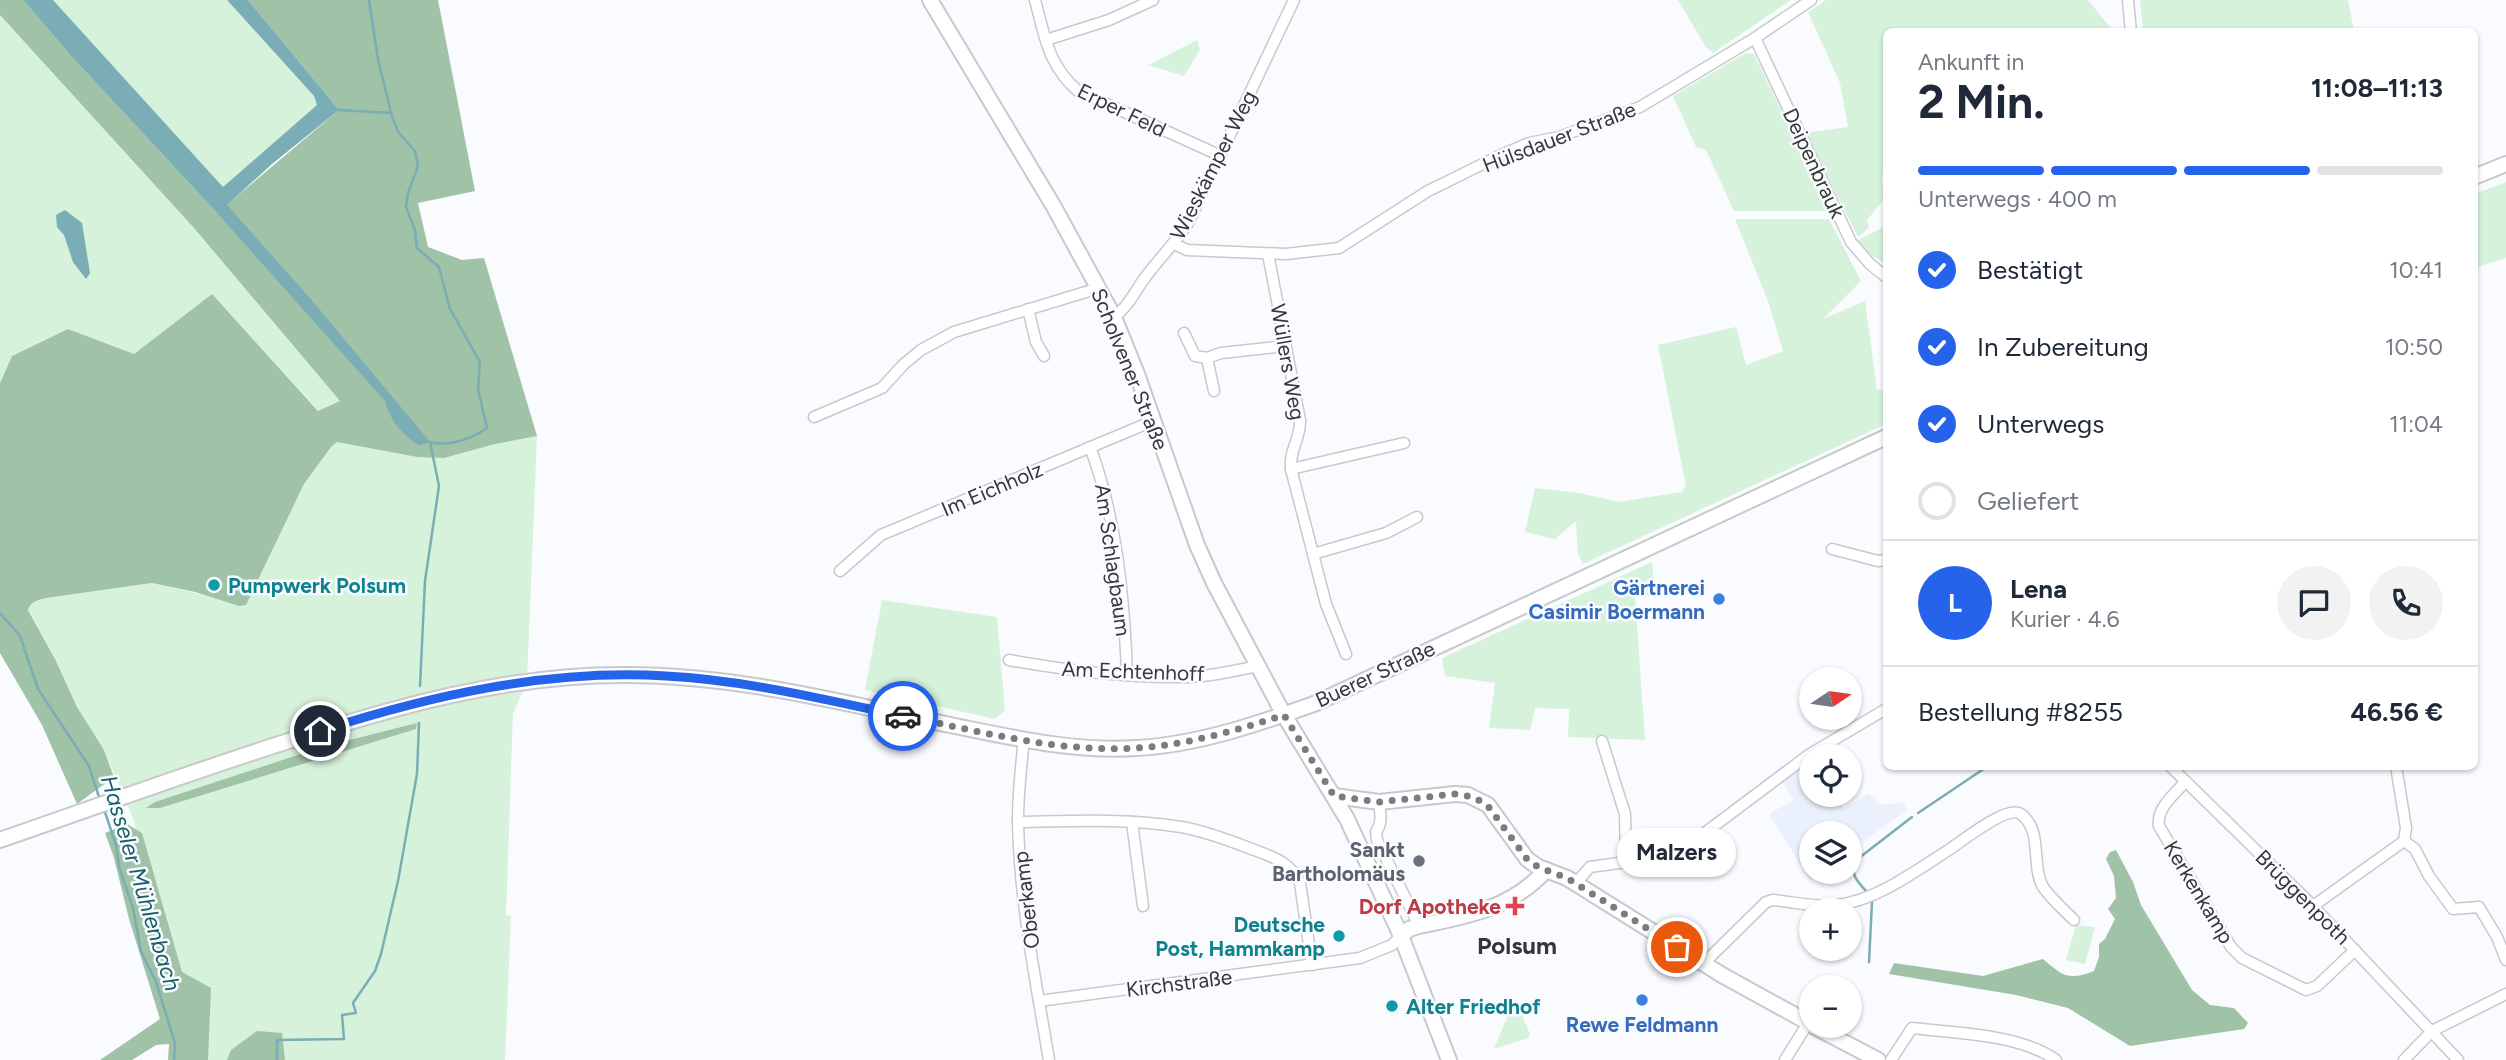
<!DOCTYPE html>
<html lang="de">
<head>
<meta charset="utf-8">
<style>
	:root { --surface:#fff; --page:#f2f2f3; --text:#1f2937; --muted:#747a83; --line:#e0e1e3; --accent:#2563eb }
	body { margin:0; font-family:Figtree,sans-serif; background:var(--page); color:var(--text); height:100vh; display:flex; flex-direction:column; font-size:26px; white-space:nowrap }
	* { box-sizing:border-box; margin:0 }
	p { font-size:23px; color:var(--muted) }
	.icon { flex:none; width:38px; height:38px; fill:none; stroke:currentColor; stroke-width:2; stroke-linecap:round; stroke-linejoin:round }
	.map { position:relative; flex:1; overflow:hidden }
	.details { position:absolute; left:1883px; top:28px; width:595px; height:742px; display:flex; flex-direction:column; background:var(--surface); border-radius:10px; box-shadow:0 2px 5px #0004 }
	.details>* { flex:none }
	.needle { width:46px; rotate:77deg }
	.controls { position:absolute; left:1799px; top:667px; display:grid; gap:14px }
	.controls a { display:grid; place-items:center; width:63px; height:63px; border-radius:50%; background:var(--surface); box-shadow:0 2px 5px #0004; font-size:35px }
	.pin { position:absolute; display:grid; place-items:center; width:60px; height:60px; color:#fff; margin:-30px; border:4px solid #fff; border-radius:50%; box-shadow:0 2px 7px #0007 }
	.courier { position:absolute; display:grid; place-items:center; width:70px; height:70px; margin:-35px; border:5px solid #2563eb; border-radius:50%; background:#fff; color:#222; box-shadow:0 2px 9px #0007 }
	.bubble { position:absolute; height:49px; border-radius:24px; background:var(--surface); box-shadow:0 2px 5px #0004; font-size:23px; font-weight:700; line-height:49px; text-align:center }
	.summary em { font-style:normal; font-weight:700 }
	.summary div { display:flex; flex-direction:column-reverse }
	.summary { display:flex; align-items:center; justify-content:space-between; height:119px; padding:0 35px }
	h1 { font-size:46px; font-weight:700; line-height:52px }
	.bar { display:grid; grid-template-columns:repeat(4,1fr); gap:10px 7px; align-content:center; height:84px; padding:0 35px }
	.bar i { height:9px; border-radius:5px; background:var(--line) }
	.bar .selected { background:var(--accent) }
	.bar p { grid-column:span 4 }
	.line { display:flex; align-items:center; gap:18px; padding:0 35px; border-top:2px solid var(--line) }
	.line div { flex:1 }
	.round { display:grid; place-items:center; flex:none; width:74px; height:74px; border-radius:37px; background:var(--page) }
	ol { padding:0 35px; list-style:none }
	li { display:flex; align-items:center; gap:21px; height:77px }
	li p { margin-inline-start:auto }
	li .icon { padding:7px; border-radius:50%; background:var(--accent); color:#fff; stroke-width:4 }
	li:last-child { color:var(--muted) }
	li i { width:38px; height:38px; border:4px solid var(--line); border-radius:50% }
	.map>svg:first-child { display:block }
	.built { fill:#eaf0fc }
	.green { fill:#d6f2da }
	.forest { fill:#a0c2a6 }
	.water { fill:#7aadb5 }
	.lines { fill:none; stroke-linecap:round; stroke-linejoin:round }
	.stream { stroke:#7aadb5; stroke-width:2.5 }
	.street-casing { stroke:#c7c9ce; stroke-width:13 }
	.secondary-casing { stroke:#c7c9ce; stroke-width:18 }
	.street { stroke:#fff; stroke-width:10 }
	.secondary { stroke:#fff; stroke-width:14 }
	.done { stroke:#7a7c7e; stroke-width:7; stroke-dasharray:0 12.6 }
	.route { stroke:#2563eb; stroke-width:9 }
	.culture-dot { fill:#0f9aa8; stroke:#f9fbff; stroke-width:2.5 }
	.shop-dot { fill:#3f7fe0; stroke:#f9fbff; stroke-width:2.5 }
	.worship-dot { fill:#6b7280; stroke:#f9fbff; stroke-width:2.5 }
	.health-dot { fill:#e0444e; stroke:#f9fbff; stroke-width:2.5 }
	.labels { text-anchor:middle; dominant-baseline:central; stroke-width:5; stroke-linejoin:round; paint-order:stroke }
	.street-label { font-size:21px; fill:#363738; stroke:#f9fbff }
	.culture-label { font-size:21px; font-weight:bold; fill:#0d838f; stroke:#f9fbff; text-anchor:start }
	.shop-label { font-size:21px; font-weight:bold; fill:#366cbe; stroke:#f9fbff; text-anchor:end }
	.worship-label { font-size:21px; font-weight:bold; fill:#5b616d; stroke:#f9fbff; text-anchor:end }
	.health-label { font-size:21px; font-weight:bold; fill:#be3a42; stroke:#f9fbff; text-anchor:end }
	.water-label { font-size:23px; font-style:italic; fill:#185e67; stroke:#f9fbff }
	.quarter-label { font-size:24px; font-weight:bold; fill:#343539; stroke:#f9fbff }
</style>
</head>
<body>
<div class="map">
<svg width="2506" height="1060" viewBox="0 0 2506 1060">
	<rect width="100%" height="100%" fill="#f9fbff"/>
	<polygon class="built" points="1810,762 1811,794 1835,795 1843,808 1869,794 1882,805 1903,802 1907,810 1850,851 1850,833 1811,833 1811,872 1822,872 1810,880 1769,814 1794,800 1783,782"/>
	<g class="green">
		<polygon points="53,0 227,0 314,96 318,105 223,187"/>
		<polygon points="1678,0 1791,0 1713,53 1706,47"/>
		<polygon points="1826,0 2088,0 2113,31 1886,32 1884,82 1886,92 1886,139 1882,180 1885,198 1867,220 1869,228 1858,237 1805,133 1848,127 1840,83 1808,12"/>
		<polygon points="2140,0 2348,0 2354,31 2143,31"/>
		<polygon points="0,15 194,228 340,401 319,411 212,294 134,354 68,329 12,356 0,383"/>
		<polygon points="1197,40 1200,50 1184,76 1148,65"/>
		<polygon points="1746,53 1754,54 1829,211 1734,211 1706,150 1696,147 1673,96"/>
		<polygon points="2506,182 2506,258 2475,268 2475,194"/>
		<polygon points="1735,219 1829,219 1861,281 1823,319 1865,301 1877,390 1886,391 1886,424 1583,564 1578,554 1576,521 1555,539 1525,532 1535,488 1580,493 1618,502 1682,492 1686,486 1658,345 1736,327 1746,365 1783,351 1768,301"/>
		<polygon points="1886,226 1886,264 1863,250 1856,241"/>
		<path d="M537,436L527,681L513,714L506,915L511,916L505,1060H195L133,818L104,750L77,707L56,661L28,609C33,599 43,599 53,597L152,583L246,605L304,484L331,447L337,442L417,457L452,456L495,444Z"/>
		<polygon points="1652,562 1655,595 1635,597 1645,740 1568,737 1569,709 1535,708 1530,730 1489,728 1495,683 1445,676 1442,658"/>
		<polygon points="882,600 997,617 1005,710 995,719 865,690"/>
		<polygon points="2076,925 2095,927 2085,964 2066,960"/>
		<polygon points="1515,998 1530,1034 1528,1038 1494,1049"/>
	</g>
	<g class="forest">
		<path d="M0,0H23L72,57L217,213L339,110L248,0H438L475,191L418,203L428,247L462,260L484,258L537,436L495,444L444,458L417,457L337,442L331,447L304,484L246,605L239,606L195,592L152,583L53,597C43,599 32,599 28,610L56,661L77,707L104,750L114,777L77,804L42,725L0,653V383L12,356L68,329L134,354L212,294L318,411L340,401L194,228L0,15Z"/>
		<polygon points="417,723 416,729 160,808 146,808 155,802 322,747"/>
		<polygon points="127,824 142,833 182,972 211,988 208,1060 168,1060 169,1044 156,1045 132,1060 100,1060 160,1019 129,919 114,858 105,833"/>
		<path d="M2116,850L2133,882L2141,905L2192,990L2210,1005L2234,1008L2248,1023L2244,1029L2130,1046L2068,1008L2016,995L1889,974L1894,963L1983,976L2043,959C2063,976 2068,981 2094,971L2099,957V944L2105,939L2115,919L2108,909L2116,898L2114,876L2106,859L2110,852Z"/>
		<polygon points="257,1031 282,1033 285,1060 227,1060 231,1050"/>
	</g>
	<g class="water">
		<path d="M23,0H53L223,187L317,105L314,96L227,0H248L339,110L272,164L227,205L309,297L430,442L419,445C403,436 389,419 385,401L217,213L72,57Z"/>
		<polygon points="65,210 82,223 90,273 86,279 73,262 64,235 57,227 56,215"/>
	</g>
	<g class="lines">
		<g class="stream">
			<path d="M369,0L378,59L391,113L398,132L415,151L418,166L408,193L406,207L415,230L417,248L439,267L450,309L480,362L478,389L487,428C472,439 448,447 430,442L439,486L425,581L420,686"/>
			<polyline points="339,110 391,113"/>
			<polyline points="0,613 20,636 38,689 89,766 100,800"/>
			<polyline points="104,809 116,845 119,867 133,908 141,951 156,982 175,1043 174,1060"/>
			<polyline points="1918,813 1988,766"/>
			<path d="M1866,891C1856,880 1851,875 1855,861L1912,817"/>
			<polyline points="1869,962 1872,902"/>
			<polyline points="277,1060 277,1040 344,1039 342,1015 356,1013 353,1003 375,971 381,954 398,881 417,774 419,723"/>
		</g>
		<defs>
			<g id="street">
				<path d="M1035,0C1045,37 1048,65 1078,91L1221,156"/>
				<polyline points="2128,0 2131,32"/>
				<polyline points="1755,38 1851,242 1870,264 1886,277"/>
				<polyline points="1046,40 1109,20 1153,0"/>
				<polyline points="1174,244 1187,250 1286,254 1339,248 1428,191 1501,155 1529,143 1559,137 1640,107 1755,38 1811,0"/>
				<path d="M1268,254L1300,420C1301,438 1289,450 1291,469L1326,604L1346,654"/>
				<polyline points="1028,309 1036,342 1044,356"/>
				<path d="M1114,317C1128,307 1134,293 1144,279C1158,260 1175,243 1188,223L1294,0"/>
				<polyline points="1184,333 1195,356 1207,358 1221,353 1285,346"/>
				<polyline points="1207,358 1214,391"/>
				<polyline points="814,417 882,388 904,364 921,350 954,332 1099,288"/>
				<path d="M1090,447C1117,519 1124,598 1127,673"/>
				<polyline points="1291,469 1404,443"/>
				<polyline points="1832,549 1878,561 1886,560"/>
				<polyline points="1313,554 1386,533 1417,517"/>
				<polyline points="840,571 881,535 1153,421"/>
				<path d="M1009,660C1065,670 1125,678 1182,677C1208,677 1233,671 1258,666"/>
				<path d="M1024,739C1021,766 1018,793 1018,820C1019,899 1036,982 1049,1060"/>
				<polyline points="1602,741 1625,814 1626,862"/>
				<polyline points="2170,766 2313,906 2458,1060"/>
				<path d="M2185,782C2175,794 2156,808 2159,826L2231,947L2242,958L2306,990L2317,986L2355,950"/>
				<path d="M1379,802C1380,813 1383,822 1376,832L1377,840L1419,926"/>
				<path d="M1018,822C1072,821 1128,818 1181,827C1204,831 1226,839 1249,848C1270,856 1290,861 1300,883L1312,965"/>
				<polyline points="1132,822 1143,906"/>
				<polyline points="2404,841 2415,849 2429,876 2453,909 2479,907 2497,937 2506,960"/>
				<polyline points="1576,883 1590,867 1626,862 1686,847 1810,754 1886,709"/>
				<polyline points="2313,906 2404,841 2406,828 2396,766"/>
				<path d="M1703,964L1766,902L1773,900C1794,902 1816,908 1837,905C1877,900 1914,872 1947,851C1960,843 2007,804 2021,814C2043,831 2031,863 2042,885C2047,895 2065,911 2074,920"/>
				<polyline points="1039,1001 1360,958 1392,945 1401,936"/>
				<polyline points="1785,1060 1808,1023"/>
				<path d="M1891,1060L1912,1028C1956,1033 2020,1034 2056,1060"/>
				<polyline points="2404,1060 2432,1031 2506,994"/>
			</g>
			<g id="secondary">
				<polyline points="930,0 1054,207 1114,317 1137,374 1197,545 1214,583 1284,715 1347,819 1401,936 1449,1060"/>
				<polyline points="2474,177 2506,164"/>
				<polyline points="1334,796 1379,802 1455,794 1468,795 1488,805 1527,859 1538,867 1567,878 1722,975 1811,1024"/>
				<path d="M0,840C92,808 183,775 276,745C390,708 506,674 627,675C738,675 847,704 955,726C1014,738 1075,752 1136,748C1197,745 1257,724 1314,704L1886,437"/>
				<path d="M1401,936L1409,929L1419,926C1467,916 1511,909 1546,870"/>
				<polyline points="1813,1026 1878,1060"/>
			</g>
		</defs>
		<use href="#street" class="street-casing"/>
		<use href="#secondary" class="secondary-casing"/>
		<use href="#street" class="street"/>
		<use href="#secondary" class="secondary"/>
	</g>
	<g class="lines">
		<path class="done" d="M903,716C980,731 1058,753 1137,748C1187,745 1237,730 1284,715L1334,796L1379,802L1455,794L1474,797L1488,806L1527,859L1538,867L1567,878L1677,947"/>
		<path class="route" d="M320,731C432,695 548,669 666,676C746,680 825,700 903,716"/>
	</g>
	<g class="culture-dot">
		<circle cx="214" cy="585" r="7"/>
		<circle cx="1339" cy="936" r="7"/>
		<circle cx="1392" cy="1006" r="7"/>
	</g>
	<g class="shop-dot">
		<circle cx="1719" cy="599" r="7"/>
		<circle cx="1642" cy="1000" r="7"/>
	</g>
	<circle class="worship-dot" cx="1419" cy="861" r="7"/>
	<path class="health-dot" d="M1511.5 895.5h7v7h7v7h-7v7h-7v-7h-7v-7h7z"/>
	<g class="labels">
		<g class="street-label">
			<text transform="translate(1122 110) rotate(26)">Erper Feld</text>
			<text transform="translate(1559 137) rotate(-21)">Hülsdauer Straße</text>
			<text transform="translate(1814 163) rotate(65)">Deipenbrauk</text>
			<text transform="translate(1213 165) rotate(-63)">Wieskämper Weg</text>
			<text transform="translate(1288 362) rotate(80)">Wüllers Weg</text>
			<text transform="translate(1130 369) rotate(68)">Scholvener Straße</text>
			<text transform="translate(992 489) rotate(-23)">Im Eichholz</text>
			<text transform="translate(1113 560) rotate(82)">Am Schlagbaum</text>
			<text transform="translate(1133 671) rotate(2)">Am Echtenhoff</text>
			<text transform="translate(1375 674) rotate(-25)">Buerer Straße</text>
			<text transform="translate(2199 892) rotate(59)">Kerkenkamp</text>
			<text transform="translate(2303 897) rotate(45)">Brüggenpoth</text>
			<text transform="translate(1026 900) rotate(-97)">Oberkamp</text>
			<text transform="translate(1179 983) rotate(-7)">Kirchstraße</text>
		</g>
		<g class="culture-label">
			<text x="228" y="585">Pumpwerk Polsum</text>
			<text x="1325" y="924" text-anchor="end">Deutsche<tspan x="1325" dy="24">Post, Hammkamp</tspan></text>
			<text x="1406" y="1006">Alter Friedhof</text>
		</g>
		<g class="shop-label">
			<text x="1705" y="587">Gärtnerei<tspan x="1705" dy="24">Casimir Boermann</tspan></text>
			<text x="1642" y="1024" text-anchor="middle">Rewe Feldmann</text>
		</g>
		<g class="worship-label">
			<text x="1405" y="849">Sankt<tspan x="1405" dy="24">Bartholomäus</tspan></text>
		</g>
		<g class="health-label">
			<text x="1501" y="906">Dorf Apotheke</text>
		</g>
		<g class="water-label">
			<text transform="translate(141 883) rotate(73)">Hasseler Mühlenbach</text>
		</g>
		<g class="quarter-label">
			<text x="1517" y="945">Polsum</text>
		</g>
	</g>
</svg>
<div class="controls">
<a><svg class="needle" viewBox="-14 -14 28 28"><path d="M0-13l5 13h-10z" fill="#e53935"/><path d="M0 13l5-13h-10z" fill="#747a83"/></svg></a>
<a><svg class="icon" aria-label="locate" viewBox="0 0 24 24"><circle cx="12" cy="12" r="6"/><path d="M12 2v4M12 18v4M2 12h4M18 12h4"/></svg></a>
<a><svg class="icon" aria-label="layers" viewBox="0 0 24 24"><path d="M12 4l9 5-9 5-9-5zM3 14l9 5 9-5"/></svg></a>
<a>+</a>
<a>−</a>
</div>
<div class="pin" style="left:1677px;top:947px;background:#ea580c"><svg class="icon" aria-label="bag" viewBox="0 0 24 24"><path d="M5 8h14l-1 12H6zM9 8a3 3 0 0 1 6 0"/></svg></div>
<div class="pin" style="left:320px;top:731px;background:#1f2937"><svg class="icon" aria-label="home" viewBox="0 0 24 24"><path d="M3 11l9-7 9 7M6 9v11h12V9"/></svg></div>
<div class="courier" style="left:903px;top:716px"><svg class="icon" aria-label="car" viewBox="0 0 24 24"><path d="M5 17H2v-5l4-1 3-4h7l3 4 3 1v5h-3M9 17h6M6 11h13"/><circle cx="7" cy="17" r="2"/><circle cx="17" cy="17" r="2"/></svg></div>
<div class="bubble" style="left:1617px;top:828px;width:119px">Malzers</div>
<section class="details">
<div class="summary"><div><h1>2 Min.</h1><p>Ankunft in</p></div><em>11:08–11:13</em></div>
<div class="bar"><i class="selected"></i><i class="selected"></i><i class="selected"></i><i></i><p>Unterwegs · 400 m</p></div>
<ol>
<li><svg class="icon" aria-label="check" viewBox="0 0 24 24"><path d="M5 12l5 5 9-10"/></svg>Bestätigt<p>10:41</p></li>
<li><svg class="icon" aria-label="check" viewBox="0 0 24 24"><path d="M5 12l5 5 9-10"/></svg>In Zubereitung<p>10:50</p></li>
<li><svg class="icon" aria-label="check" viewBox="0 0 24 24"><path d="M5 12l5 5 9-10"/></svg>Unterwegs<p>11:04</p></li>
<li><i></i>Geliefert</li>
</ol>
<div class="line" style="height:126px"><b class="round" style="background:var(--accent);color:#fff">L</b><div><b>Lena</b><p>Kurier · 4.6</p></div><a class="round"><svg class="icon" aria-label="chat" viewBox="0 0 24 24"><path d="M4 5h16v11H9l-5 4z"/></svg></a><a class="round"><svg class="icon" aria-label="phone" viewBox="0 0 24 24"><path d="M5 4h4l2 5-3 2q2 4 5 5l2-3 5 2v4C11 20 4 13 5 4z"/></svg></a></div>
<div class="line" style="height:91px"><div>Bestellung #8255</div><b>46.56 €</b></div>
</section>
</div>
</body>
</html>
